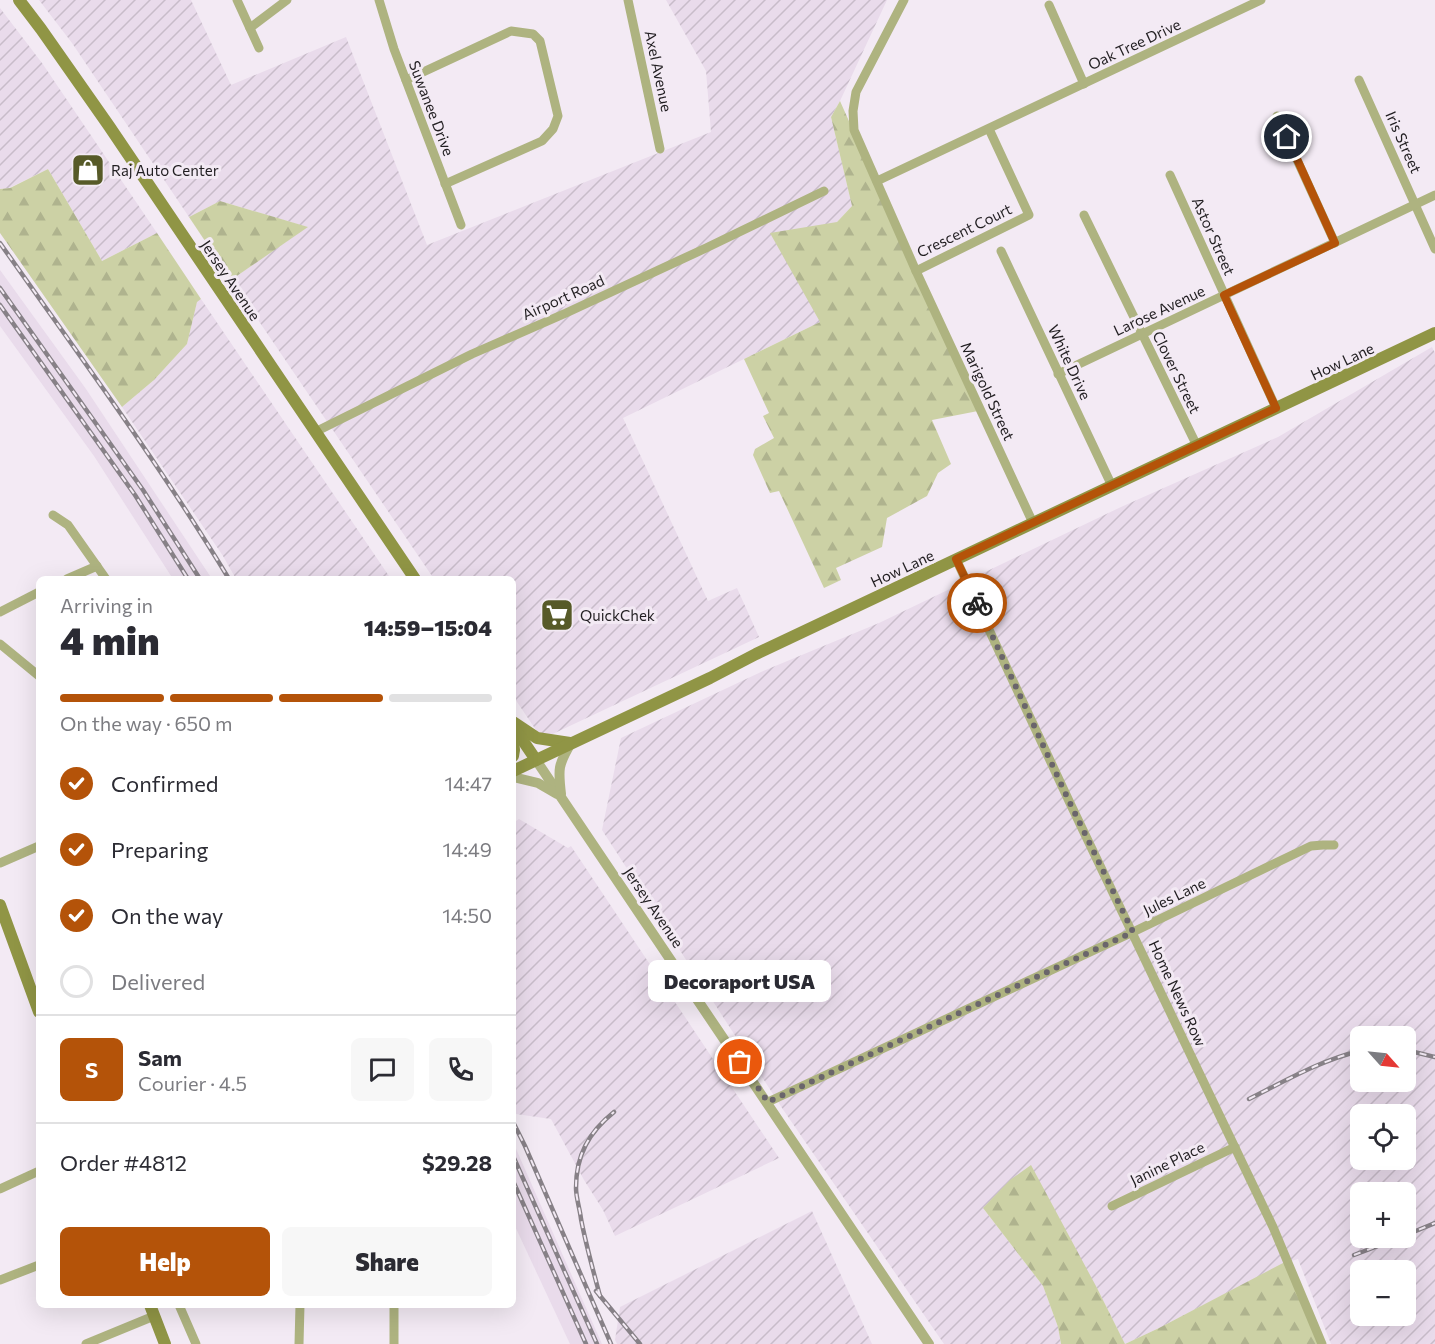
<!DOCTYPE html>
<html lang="en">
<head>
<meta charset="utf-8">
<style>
	:root { --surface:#fff; --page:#f7f7f7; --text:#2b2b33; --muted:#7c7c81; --line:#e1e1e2; --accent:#b45309 }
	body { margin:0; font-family:Commissioner,sans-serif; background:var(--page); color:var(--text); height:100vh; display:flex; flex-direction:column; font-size:22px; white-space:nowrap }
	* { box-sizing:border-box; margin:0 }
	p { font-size:20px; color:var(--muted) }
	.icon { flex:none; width:33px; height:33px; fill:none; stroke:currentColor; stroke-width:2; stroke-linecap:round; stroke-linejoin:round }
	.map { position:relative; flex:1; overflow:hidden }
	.side { position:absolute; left:36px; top:576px; width:480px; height:732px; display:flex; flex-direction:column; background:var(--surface); border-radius:9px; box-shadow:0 6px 24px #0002 }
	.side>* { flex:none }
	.needle { width:39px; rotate:117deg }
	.buttons { position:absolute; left:1350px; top:1026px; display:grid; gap:12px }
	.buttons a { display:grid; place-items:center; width:66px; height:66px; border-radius:9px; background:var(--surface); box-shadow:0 6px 24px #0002; font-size:30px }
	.pin { position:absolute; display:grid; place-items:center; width:51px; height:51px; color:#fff; margin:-26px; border:3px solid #fff; border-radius:50%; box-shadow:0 2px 6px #0007 }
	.courier { position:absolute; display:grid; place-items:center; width:60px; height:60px; margin:-30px; border:4px solid #b45309; border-radius:50%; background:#fff; color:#222; box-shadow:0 2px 8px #0007 }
	.bubble { position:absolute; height:42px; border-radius:9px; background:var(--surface); box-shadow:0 6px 24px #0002; font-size:20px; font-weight:800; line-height:42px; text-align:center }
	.head em { font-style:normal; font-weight:800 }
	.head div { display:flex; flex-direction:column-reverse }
	.head { display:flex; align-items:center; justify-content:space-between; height:102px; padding:0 24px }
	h1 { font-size:39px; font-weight:800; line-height:45px }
	.bar { display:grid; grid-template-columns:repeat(4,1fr); gap:9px 6px; align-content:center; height:72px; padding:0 24px }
	.bar i { height:8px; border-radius:4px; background:var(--line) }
	.bar .active { background:var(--accent) }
	.bar p { grid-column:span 4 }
	.line { display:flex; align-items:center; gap:15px; padding:0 24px; border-top:2px solid var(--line) }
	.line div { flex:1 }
	.round { display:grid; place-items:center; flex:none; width:63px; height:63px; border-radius:9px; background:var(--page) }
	ol { padding:0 24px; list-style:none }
	li { display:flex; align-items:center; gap:18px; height:66px }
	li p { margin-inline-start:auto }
	li .icon { padding:6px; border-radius:50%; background:var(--accent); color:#fff; stroke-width:4 }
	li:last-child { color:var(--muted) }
	li i { width:33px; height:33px; border:3px solid var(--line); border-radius:50% }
	.action { display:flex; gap:12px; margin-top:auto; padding:12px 24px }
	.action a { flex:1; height:69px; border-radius:9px; background:var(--accent); color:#fff; font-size:24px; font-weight:800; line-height:69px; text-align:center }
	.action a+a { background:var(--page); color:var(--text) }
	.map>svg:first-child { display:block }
	.built { fill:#e9dbeb }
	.industrial { fill:url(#industrial-furrows); fill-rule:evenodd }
	.forest { fill:url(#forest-firs) }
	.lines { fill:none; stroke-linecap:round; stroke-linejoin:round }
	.minor { stroke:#aeb380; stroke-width:9 }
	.tertiary { stroke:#aeb380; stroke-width:10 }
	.secondary { stroke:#909545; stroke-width:12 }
	.rail-casing { stroke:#878187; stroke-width:4.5 }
	.rail { stroke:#f3eaf4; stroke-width:2; stroke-dasharray:7; stroke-linecap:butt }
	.done { stroke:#6a656b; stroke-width:6; stroke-dasharray:0 10.8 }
	.route { stroke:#b45309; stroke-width:8 }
	.labels { text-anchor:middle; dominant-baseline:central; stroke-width:6; stroke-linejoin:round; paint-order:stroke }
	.street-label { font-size:15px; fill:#211e21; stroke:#f3eaf4 }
	.poi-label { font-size:15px; fill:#211e21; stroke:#f3eaf4; text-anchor:start }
</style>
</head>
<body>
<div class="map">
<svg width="1435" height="1344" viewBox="0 0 1435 1344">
	<defs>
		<pattern id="industrial-furrows" width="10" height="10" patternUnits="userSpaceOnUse" patternTransform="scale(1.5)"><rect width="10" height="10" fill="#e9dbeb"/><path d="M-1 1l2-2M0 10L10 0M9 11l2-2" fill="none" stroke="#c8bcc9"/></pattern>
		<pattern id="forest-firs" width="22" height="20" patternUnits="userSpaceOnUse" patternTransform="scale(1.5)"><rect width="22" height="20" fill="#ccd1a5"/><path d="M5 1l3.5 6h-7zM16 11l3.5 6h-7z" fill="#afb38e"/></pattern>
	</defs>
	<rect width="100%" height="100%" fill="#f3eaf4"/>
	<g class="built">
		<polygon points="0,270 86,389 212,579 173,579 94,456 0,326"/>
		<polygon points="513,1142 583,1301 602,1344 570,1344 513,1222"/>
	</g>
	<g class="industrial">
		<polygon points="39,0 191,0 231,85 346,37 427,245 711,132 706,71 666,0 887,0 840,101 831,117 852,206 837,222 820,322 623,418 708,601 737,588 759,637 542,739 513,696 513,579 434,579 231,280 307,227 220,201 189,217 72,43"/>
		<polygon points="0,8 42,63 157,233 102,261 48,169 9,188 0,189"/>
		<polygon points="201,299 391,579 236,579 223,556 122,407 154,380 187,344 197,301"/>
		<path d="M1432,347L1435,353V1344H1331L1298,1259L1285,1263L1159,1328L1125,1344L1097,1288L983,1208L1043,1286L1058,1327L1061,1344H944L782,1108L602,830L621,738L761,672L879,623L1121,507L1278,437ZM1360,1036H1406V1082H1360ZM1360,1114H1406V1160H1360ZM1360,1192H1406V1238H1360ZM1360,1270H1406V1316H1360Z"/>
		<polygon points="519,819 568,848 571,846 779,1158 615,1236 603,1210 584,1180 551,1119 516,1114 513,1107 513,823"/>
		<polygon points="812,1211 872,1344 617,1344 615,1340 620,1307"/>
	</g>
	<g class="forest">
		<polygon points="840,101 978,411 932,420 951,464 938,473 927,496 887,518 882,547 836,568 841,580 824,588 779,491 770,493 753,455 755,449 774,438 763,416 769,413 744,359 820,322 770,233 837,222 852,206 831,117"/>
		<polygon points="48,169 102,261 157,233 201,299 197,302 187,344 154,380 122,407 0,233 0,189 10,188"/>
		<polygon points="220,201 308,227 231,280 189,217"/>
		<polygon points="1031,1165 1097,1288 1125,1344 1061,1344 1058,1327 1043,1286 983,1208 1010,1180"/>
		<polygon points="1285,1262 1319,1344 1125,1344 1159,1328"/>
	</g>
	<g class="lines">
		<g class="minor">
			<polyline points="237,0 259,48"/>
			<polyline points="379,0 394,49 461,225"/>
			<polyline points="628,0 660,149"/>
			<polyline points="904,0 856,92 853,111 854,130 916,271 1033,523"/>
			<polyline points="1049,5 1084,84"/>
			<polyline points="250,28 287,0"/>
			<polyline points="406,80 511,31 533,34 540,41 558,116 553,129 542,141 445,184"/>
			<polyline points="1359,80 1435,249"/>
			<polyline points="1277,116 1335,243"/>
			<polyline points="1170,175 1276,408"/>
			<polyline points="877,181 1261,0"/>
			<polyline points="1084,215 1197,446"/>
			<polyline points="1001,251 1112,486"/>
			<polyline points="916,271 1029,215 989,129"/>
			<polyline points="1058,374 1435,195"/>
			<polyline points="315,432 472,354 566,313 706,248 824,191"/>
			<polyline points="53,515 68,525 106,579"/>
			<polyline points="956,559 1069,801 1273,1227 1322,1344"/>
			<polyline points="67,579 97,566"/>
			<polyline points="0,612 39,592"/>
			<polyline points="0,644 39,676"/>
			<polyline points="0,863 39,846"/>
			<polyline points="768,1102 1133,932 1311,846 1323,845 1334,845"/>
			<polyline points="0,1189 39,1171"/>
			<polyline points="1112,1206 1235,1147"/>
			<polyline points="0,1280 39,1265"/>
			<polyline points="179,1305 196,1344"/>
			<polyline points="394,1305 394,1344"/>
			<polyline points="86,1344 154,1316"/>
			<polyline points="299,1344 300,1305"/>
		</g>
		<g class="tertiary">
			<polyline points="536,760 929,1344"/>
			<polyline points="513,777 538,783 557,794"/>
			<path d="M561,794C558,769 558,765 571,743"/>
		</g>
		<g class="secondary">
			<polyline points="19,0 41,29 109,126 415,579"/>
			<polyline points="513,722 537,738 570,743"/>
			<polyline points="513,726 536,760"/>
			<polyline points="513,740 514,750 513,756"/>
			<polyline points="513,771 710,678 756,654 1435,333"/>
			<polyline points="0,905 39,1012"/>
			<polyline points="150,1305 165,1344"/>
		</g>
		<defs>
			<g id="rail">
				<path d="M0,243C78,354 159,463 229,579"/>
				<polyline points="0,288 143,490 200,579"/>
				<polyline points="0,305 135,495 188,579"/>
				<polyline points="1406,1050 1435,1057"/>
				<path d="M1249,1099C1285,1081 1321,1060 1360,1051"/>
				<polyline points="513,1122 525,1146 611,1344"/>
				<polyline points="513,1156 597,1344"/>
				<polyline points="513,1181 586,1344"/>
				<polyline points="1406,1235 1435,1223"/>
				<polyline points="1354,1255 1399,1238"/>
				<polyline points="596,1291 640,1344"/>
				<path d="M600,1296C593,1270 586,1245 581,1219C580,1209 576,1198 576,1188C576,1155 589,1132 614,1112"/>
			</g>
		</defs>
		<use href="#rail" class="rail-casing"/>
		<use href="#rail" class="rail"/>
	</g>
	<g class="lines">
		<polyline class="done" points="740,1062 768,1102 1133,932 1069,801 977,603"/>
		<polyline class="route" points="977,603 956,559 1276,408 1224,295 1335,243 1287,137"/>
	</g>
	<defs>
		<symbol id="shop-square" viewBox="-11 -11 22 22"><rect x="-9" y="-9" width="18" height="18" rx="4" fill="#575a28" stroke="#f3eaf4"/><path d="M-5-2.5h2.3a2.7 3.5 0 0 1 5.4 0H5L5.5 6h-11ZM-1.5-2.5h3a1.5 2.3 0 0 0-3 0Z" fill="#fff"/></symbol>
		<symbol id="supermarket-square" viewBox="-11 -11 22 22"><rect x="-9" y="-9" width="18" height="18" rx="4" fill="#575a28" stroke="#f3eaf4"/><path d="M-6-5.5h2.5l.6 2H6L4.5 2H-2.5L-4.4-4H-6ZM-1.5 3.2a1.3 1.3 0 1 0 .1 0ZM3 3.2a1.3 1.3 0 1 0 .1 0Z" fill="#fff"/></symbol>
	</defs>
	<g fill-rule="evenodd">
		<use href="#shop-square" x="69" y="151" width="38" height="38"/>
		<use href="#supermarket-square" x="538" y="596" width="38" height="38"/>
	</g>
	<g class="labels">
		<g class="street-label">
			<text transform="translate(1134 44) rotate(-25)">Oak Tree Drive</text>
			<text transform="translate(659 71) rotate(78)">Axel Avenue</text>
			<text transform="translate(432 108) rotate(69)">Suwanee Drive</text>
			<text transform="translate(1404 142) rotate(66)">Iris Street</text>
			<text transform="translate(964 230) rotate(-26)">Crescent Court</text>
			<text transform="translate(1214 236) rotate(66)">Astor Street</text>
			<text transform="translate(231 280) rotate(56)">Jersey Avenue</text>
			<text transform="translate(563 297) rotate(-24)">Airport Road</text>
			<text transform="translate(1159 310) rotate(-25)">Larose Avenue</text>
			<text transform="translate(1342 361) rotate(-25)">How Lane</text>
			<text transform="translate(1070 362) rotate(65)">White Drive</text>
			<text transform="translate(1177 372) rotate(64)">Clover Street</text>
			<text transform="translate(988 391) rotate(65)">Marigold Street</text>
			<text transform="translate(902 568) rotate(-25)">How Lane</text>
			<text transform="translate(1174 896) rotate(-26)">Jules Lane</text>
			<text transform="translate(654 907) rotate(56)">Jersey Avenue</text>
			<text transform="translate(1178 993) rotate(65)">Home News Row</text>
			<text transform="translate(1167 1163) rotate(-26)">Janine Place</text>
		</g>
		<g class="poi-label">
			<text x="111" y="170">Raj Auto Center</text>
			<text x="580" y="615">QuickChek</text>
		</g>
	</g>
</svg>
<div class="buttons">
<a><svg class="needle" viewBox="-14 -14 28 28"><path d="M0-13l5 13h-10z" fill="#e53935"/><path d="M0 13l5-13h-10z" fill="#7c7c81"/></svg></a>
<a><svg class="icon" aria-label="locate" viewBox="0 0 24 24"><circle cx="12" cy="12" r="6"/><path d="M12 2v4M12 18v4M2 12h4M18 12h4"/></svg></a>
<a>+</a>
<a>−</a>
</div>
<div class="pin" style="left:740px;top:1062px;background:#ea580c"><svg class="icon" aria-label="bag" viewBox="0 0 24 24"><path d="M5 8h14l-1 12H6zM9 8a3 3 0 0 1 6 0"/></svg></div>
<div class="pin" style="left:1287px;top:137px;background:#1f2937"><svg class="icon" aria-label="home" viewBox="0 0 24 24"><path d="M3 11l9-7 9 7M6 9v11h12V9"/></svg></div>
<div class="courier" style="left:977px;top:603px"><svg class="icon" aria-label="bike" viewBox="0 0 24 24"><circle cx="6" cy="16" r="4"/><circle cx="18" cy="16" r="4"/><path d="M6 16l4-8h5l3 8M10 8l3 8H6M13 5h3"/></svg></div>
<div class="bubble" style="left:648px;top:960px;width:183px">Decoraport USA</div>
<section class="side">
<div class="head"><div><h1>4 min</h1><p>Arriving in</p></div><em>14:59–15:04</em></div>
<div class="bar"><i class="active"></i><i class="active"></i><i class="active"></i><i></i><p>On the way · 650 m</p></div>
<ol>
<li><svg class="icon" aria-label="check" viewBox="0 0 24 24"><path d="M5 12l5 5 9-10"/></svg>Confirmed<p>14:47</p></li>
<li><svg class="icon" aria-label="check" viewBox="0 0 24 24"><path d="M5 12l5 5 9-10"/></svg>Preparing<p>14:49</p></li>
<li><svg class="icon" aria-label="check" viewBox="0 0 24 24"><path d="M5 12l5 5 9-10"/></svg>On the way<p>14:50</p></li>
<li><i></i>Delivered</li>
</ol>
<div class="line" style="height:108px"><b class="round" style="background:var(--accent);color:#fff">S</b><div><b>Sam</b><p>Courier · 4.5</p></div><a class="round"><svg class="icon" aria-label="chat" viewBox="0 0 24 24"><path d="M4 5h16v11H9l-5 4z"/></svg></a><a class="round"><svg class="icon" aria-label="phone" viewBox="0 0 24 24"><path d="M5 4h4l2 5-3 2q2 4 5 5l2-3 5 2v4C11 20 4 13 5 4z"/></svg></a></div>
<div class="line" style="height:78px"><div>Order #4812</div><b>$29.28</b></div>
<div class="action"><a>Help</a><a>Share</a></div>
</section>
</div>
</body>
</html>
